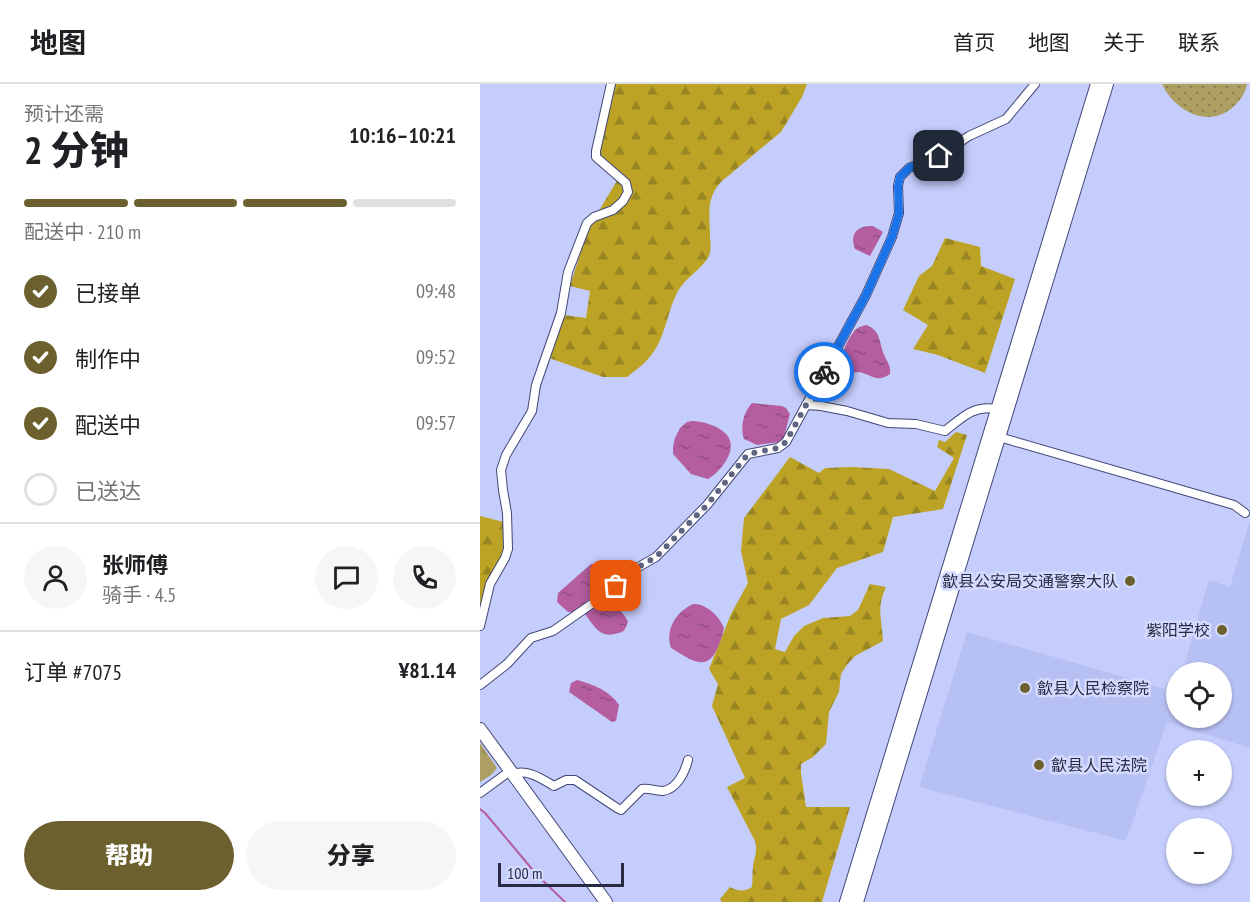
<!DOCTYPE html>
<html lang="zh">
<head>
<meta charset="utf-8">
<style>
	:root { --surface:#fff; --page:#f6f6f6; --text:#202124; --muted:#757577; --line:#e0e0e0; --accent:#6c612e }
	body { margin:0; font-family:"PT Sans Narrow","Noto Sans SC",sans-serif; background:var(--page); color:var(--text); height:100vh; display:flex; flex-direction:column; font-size:22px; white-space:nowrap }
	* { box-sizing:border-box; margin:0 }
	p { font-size:20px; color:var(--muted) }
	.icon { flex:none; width:33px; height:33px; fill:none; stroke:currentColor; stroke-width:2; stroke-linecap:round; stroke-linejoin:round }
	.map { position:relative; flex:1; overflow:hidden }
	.details { display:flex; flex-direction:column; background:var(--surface); width:480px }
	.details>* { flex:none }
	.fabs { position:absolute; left:686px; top:578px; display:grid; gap:12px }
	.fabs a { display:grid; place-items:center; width:66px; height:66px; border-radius:50%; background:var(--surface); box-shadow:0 2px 4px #0004; font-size:30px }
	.scale { position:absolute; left:18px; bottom:15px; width:126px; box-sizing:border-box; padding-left:6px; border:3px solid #282b42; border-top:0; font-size:16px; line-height:21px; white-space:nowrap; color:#282b42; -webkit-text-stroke:4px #d5dbff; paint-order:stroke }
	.pin { position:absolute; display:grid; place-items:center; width:51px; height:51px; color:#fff; margin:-26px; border-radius:12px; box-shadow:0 3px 9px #0006 }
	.courier { position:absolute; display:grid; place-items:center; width:60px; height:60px; margin:-30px; border:4px solid #1a73e8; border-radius:50%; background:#fff; color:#222; box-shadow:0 2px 8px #0007 }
	.summary em { font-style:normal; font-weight:800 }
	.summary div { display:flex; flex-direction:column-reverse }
	.summary { display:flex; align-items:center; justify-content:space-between; height:102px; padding:0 24px }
	h1 { font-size:39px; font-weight:800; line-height:45px }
	.bar { display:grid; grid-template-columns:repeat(4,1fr); gap:9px 6px; align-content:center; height:72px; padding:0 24px }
	.bar i { height:8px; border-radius:4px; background:var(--line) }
	.bar .current { background:var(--accent) }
	.bar p { grid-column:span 4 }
	.line { display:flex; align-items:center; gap:15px; padding:0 24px; border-top:2px solid var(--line) }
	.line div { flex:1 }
	.round { display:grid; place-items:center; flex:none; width:63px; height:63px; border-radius:32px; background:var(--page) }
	ol { padding:0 24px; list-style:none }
	li { display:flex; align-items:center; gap:18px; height:66px }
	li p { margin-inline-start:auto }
	li .icon { padding:6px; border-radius:50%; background:var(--accent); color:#fff; stroke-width:4 }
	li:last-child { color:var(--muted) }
	li i { width:33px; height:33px; border:3px solid var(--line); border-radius:50% }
	.primary-button { display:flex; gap:12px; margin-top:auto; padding:12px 24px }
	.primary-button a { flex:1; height:69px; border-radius:36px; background:var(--accent); color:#fff; font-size:24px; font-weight:800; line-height:69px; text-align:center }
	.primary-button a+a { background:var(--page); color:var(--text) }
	header { display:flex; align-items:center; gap:36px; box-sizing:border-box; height:84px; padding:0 30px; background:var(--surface); border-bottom:2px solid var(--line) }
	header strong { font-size:28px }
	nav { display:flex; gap:33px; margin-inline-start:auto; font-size:21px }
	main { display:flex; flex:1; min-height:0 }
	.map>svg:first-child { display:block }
	.built { fill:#b7c0f3 }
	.grass { fill:url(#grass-dots) }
	.forest { fill:url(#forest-firs) }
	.park { fill:url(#park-tufts) }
	.water { fill:url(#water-ripples) }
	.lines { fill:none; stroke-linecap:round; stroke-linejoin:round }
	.stream { stroke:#b55e9f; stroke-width:2 }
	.street-casing { stroke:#414778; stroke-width:10 }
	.secondary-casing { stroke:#414778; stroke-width:14 }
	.street { stroke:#fff; stroke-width:8 }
	.secondary { stroke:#fff; stroke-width:12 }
	.done { stroke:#5f6483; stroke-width:6; stroke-dasharray:0 10.8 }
	.route { stroke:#1a73e8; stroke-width:8 }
	.poi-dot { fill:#6c612e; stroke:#d5dbff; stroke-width:2 }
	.labels { text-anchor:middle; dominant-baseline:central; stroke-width:5; stroke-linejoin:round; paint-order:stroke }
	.poi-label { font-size:16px; fill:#282b42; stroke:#d5dbff; text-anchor:end }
</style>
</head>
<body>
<header>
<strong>地图</strong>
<nav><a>首页</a><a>地图</a><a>关于</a><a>联系</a></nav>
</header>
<main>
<section class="details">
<div class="summary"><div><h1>2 分钟</h1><p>预计还需</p></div><em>10:16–10:21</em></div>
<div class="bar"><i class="current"></i><i class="current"></i><i class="current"></i><i></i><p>配送中 · 210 m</p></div>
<ol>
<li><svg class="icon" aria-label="check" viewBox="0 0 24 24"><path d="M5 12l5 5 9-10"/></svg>已接单<p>09:48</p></li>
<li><svg class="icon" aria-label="check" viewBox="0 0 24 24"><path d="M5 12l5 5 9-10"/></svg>制作中<p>09:52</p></li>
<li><svg class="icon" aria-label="check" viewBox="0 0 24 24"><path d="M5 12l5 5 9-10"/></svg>配送中<p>09:57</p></li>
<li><i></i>已送达</li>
</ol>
<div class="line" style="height:108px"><a class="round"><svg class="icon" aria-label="person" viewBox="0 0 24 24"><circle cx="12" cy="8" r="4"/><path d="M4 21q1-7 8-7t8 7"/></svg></a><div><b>张师傅</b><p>骑手 · 4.5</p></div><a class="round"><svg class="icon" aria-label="chat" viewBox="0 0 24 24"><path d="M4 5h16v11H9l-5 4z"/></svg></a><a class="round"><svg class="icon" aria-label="phone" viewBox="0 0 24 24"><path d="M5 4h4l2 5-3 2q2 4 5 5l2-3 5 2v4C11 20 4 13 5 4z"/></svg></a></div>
<div class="line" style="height:78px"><div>订单 #7075</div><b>¥81.14</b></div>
<div class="primary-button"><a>帮助</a><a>分享</a></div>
</section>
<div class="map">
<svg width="770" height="818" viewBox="0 0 770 818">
	<defs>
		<pattern id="grass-dots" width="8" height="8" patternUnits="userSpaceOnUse" patternTransform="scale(1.5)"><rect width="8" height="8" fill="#ac9f61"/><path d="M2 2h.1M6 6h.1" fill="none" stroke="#8c8252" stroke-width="1.8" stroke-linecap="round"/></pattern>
		<pattern id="forest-firs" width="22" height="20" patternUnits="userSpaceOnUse" patternTransform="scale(1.5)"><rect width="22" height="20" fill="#bca325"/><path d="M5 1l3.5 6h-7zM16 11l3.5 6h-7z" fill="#998522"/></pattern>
		<pattern id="park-tufts" width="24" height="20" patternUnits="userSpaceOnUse" patternTransform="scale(1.5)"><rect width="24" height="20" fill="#ac9f61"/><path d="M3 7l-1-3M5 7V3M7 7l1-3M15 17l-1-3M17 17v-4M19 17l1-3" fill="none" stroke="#8c8252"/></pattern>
		<pattern id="water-ripples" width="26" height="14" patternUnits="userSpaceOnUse" patternTransform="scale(1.5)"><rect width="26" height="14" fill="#b55e9f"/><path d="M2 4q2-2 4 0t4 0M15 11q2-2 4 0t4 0" fill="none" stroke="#934e83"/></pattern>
	</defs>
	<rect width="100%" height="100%" fill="#c5cdfc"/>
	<polygon class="built" points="770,436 770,664 687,638 646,757 439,703 487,548 696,608 696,633 741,633 741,588 702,588 729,496 750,503"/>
	<path class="grass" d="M682,0H767C765,10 760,17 752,24C727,45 694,26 682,0Z"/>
	<g class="forest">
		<path d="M135,0H327L322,13L301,48L242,97C225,114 230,132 230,154C231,160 231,167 229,172C223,184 205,194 198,207C186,229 186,256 168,275C162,282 154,287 147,293H123L69,274L84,231L106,234L110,207L90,202L108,145L141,90L118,70Z"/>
		<polygon points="465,154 500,163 501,182 535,195 505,289 458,271 433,265 448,241 423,226 439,192 452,182"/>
		<path d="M476,348L487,351L463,425L413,433L403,468L357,484L329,521L301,535L295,565L305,568L314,552L324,542L343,534L370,532L378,526L390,500L406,503C396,524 402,536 403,557L375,572L366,582L361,590L359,608L349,628L346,660L333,673L321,680V689L326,723H370L342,818H242L240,815L250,803C257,807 265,808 272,803C273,796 272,790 273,783C274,773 278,767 275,757L247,703L265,694L232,622L238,600L229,585L251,530L268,499L261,467L264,434L310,373L339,389L345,384L372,383L409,385L455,407L474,374L457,363L459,356L465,358Z"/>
		<polygon points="0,432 24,438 25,468 0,533"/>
	</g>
	<polygon class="park" points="0,659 17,684 11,691 0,698"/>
	<g class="water">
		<path d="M389,142H393L403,148L390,172L375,165C370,152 375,143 389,142Z"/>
		<path d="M386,241C400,246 399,256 403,268C406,277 411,280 410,290C397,299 392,291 379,288C376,288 372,289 368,289L361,283C360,274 367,256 373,249C376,244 381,242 386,241Z"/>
		<path d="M272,319L302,322L306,324L310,330L304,353L300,358L277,361L264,355C260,343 263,329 272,319Z"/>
		<path d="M212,337C223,337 239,342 247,351C259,366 240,388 228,395L211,390L193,370V363L195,354L200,344L207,338Z"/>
		<polygon points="111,480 120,482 124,487 125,490 118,508 94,528 88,528 77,518 78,509"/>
		<path d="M124,518C135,519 144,529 148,538L144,547C122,556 118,548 105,530C110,524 117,521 124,518Z"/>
		<path d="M213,520C226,519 240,533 244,544C243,551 240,557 238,563C227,590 210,575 191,564C185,545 196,528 213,520Z"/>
		<path d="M97,596C113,600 130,607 139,621L136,637L132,638L89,608L91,599Z"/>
	</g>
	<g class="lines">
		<polyline class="stream" points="0,725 5,729 57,791 85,818"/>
		<defs>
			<g id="street">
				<path d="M326,321L341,322L367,327L408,339L436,340L465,347C483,333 493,321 517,325"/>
				<polyline points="519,353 754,421 765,429"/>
				<polyline points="0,542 10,500 25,474 28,465 27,429 23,406 21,386 26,371 52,327 56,301 81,229 88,188 107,139 114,133 133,126 143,117 148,108 146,99 116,73 116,67 131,0"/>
				<polyline points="0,601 27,580 51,554 73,547 123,512 155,485 176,473 227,421 268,370 298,364 306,358 386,211 412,153 419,129 418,102 420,93 429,84 459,72 489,52 526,35 555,0"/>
				<path d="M32,690C48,685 60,694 74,702L86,696H95L137,724L141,726L162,705C169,704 176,707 183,707C197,705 205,688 208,676"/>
				<polyline points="0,709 30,687"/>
			</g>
			<g id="secondary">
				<polyline points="0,645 126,818"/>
				<polyline points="366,818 617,0"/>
				<polyline points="377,818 627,0"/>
			</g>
		</defs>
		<use href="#street" class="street-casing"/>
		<use href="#secondary" class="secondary-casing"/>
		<use href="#street" class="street"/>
		<use href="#secondary" class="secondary"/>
	</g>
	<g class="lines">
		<polyline class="done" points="136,502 155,485 176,473 227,421 268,370 298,364 306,358 344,288"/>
		<polyline class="route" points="344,288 386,211 412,153 419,129 418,102 420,93 429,84 459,72"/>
	</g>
	<g class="poi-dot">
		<circle cx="650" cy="497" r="6"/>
		<circle cx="742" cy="546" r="6"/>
		<circle cx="545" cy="604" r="6"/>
		<circle cx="559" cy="681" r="6"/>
	</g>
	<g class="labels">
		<g class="poi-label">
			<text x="638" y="497">歙县公安局交通警察大队</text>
			<text x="730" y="546">紫阳学校</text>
			<text x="557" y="604" text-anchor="start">歙县人民检察院</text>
			<text x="571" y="681" text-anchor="start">歙县人民法院</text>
		</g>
	</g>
</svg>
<div class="fabs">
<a><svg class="icon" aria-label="locate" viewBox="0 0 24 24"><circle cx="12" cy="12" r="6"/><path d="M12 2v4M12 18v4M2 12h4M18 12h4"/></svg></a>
<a>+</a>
<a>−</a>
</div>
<div class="scale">100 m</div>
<div class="pin" style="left:136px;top:502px;background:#ea580c"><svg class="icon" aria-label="bag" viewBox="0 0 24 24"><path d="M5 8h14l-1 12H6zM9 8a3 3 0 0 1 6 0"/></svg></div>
<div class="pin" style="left:459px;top:72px;background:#1f2937"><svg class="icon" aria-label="home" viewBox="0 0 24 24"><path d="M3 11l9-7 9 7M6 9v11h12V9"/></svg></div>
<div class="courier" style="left:344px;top:288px"><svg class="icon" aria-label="bike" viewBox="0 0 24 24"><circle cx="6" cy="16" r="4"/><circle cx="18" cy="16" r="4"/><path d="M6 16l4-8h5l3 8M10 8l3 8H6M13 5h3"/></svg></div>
</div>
</main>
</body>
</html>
